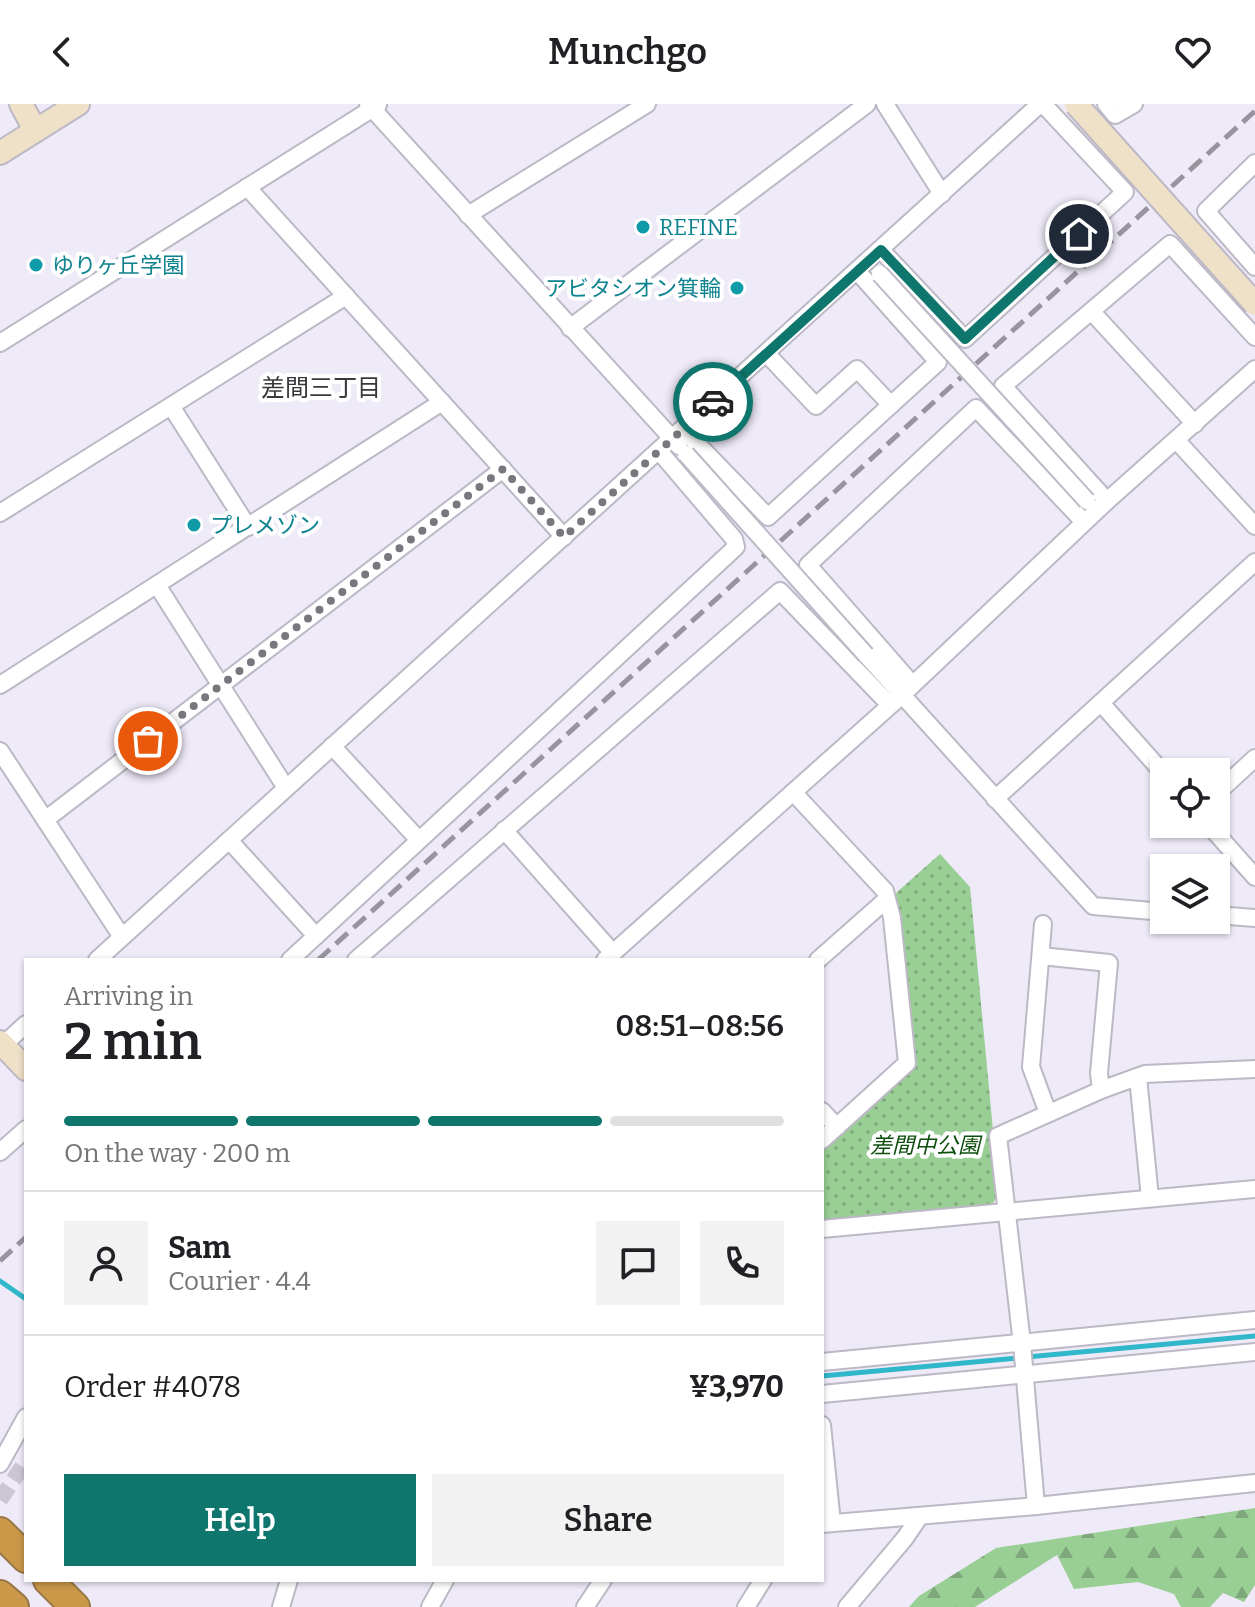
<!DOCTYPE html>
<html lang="en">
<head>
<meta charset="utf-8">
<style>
	:root { --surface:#fff; --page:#f2f2f2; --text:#202124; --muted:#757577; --line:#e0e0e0; --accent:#0f766e }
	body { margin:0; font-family:Bitter,"Noto Sans JP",serif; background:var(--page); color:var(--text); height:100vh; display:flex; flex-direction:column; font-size:30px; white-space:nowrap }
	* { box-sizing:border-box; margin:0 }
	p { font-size:26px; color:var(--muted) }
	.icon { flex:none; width:44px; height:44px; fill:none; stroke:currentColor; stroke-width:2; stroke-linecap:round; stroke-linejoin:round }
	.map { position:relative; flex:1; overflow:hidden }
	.drawer { position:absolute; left:24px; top:854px; width:800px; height:624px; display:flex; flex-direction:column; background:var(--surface); border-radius:0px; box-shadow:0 2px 6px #0004 }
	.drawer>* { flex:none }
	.controls { position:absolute; left:1150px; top:654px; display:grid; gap:16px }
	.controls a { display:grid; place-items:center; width:80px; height:80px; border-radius:0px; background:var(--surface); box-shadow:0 2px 6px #0004; font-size:40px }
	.pin { position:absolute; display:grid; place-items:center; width:68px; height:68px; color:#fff; margin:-34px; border:4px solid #fff; border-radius:50%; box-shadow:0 2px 8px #0007 }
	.courier { position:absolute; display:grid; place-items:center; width:80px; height:80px; margin:-40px; border:6px solid #0f766e; border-radius:50%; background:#fff; color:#222; box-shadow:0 2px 10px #0007 }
	.head em { font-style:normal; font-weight:600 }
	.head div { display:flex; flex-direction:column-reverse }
	.head { display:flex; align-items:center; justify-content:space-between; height:136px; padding:0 40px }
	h1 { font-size:52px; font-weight:600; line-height:60px }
	.bar { display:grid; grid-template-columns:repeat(4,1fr); gap:12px 8px; align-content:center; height:96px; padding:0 40px }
	.bar i { height:10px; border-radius:6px; background:var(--line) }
	.bar .selected { background:var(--accent) }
	.bar p { grid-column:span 4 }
	.line { display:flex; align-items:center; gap:20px; padding:0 40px; border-top:2px solid var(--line) }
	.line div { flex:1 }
	.round { display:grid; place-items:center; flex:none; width:84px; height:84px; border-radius:0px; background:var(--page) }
	.primary-button { display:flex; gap:16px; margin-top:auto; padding:16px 40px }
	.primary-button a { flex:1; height:92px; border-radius:0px; background:var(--accent); color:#fff; font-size:32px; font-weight:600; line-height:92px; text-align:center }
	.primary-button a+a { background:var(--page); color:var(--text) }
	header { display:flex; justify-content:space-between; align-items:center; height:104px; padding:0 40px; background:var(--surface); font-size:36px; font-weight:600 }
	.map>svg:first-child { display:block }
	.forest { fill:url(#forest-firs) }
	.park { fill:url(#park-dots) }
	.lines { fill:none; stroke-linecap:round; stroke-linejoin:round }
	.stream { stroke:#30b7c9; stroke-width:5 }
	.street-tunnel { stroke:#cbc6d3; stroke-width:16; stroke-dasharray:16 8; stroke-linecap:butt }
	.street-casing { stroke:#bcb8c5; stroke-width:20 }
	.secondary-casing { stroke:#bcb8c5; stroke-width:26 }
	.highway-casing { stroke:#987645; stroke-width:32 }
	.street { stroke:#fff; stroke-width:16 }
	.secondary { stroke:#efe0c8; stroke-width:22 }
	.highway { stroke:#ca9849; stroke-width:28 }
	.rail { stroke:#98949e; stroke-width:5; stroke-dasharray:16 8; stroke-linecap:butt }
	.street-bridge-casing { stroke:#bcb8c5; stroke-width:20; stroke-linecap:butt }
	.secondary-bridge-casing { stroke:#bcb8c5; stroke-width:26; stroke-linecap:butt }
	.street-bridge { stroke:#fff; stroke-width:16 }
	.secondary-bridge { stroke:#efe0c8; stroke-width:22 }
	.done { stroke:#79767e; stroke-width:8; stroke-dasharray:0 14.4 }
	.route { stroke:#0f766e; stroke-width:10 }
	.culture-dot { fill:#0f9aa8; stroke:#fff; stroke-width:3 }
	.labels { text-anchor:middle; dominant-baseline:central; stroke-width:8; stroke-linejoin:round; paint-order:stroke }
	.culture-label { font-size:22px; fill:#0d838f; stroke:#fff; text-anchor:start }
	.park-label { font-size:22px; font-style:italic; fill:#0d4e0d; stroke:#fff }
	.neighbourhood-label { font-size:24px; fill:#3a383d; stroke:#fff }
</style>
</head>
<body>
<header><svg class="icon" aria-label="back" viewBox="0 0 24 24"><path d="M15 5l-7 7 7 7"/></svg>Munchgo<svg class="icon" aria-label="heart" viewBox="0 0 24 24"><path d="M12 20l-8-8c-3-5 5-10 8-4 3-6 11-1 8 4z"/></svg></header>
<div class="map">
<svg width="1255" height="1503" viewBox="0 0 1255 1503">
	<defs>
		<pattern id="forest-firs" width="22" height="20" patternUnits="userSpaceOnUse" patternTransform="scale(2)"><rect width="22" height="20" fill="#99ce95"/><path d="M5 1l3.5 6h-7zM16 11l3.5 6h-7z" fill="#7ea87b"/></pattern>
		<pattern id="park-dots" width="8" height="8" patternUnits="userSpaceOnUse" patternTransform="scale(2)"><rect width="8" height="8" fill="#99ce95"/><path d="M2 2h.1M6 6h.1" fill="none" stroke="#7ea87b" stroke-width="1.8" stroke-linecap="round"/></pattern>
	</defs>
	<rect width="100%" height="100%" fill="#efeaf8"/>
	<polygon class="forest" points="1255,1404 1255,1481 1244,1498 1223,1489 1210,1503 1181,1503 1174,1490 1138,1478 1074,1485 1057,1451 975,1503 909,1503 919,1492 996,1444"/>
	<polygon class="park" points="940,750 970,783 999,1090 991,1102 822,1119 822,1045 914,961 896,789"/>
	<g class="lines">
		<g class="stream">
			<polyline points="0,1177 26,1195"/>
			<polyline points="822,1272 1255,1232"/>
		</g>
		<polyline class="street-tunnel" points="0,1396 26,1357"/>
		<defs>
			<g id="street">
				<polyline points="368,0 679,342"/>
				<polyline points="885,0 942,90"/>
				<polyline points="1106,0 1115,11 1134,0"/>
				<polyline points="1255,59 1206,107 1255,163"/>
				<polyline points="247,83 564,433"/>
				<polyline points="468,111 647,0"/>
				<polyline points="881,146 965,235 1125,88 1043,0"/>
				<polyline points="1092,208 1195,320"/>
				<polyline points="570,224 867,0"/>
				<polyline points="0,239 378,1"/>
				<polyline points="766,249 816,302 857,265 891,301"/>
				<polyline points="171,302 248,423"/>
				<polyline points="683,325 768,413 938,258 857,167"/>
				<polyline points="1177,337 1255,422"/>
				<polyline points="1107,397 1003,282 1170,140 1255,233"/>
				<polyline points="0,409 346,192"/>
				<polyline points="157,481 286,684"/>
				<polyline points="866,551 1093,802 1164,808"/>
				<polyline points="912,580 808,461 976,304 1084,418"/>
				<polyline points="0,581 442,298"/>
				<polyline points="1101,599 1164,670"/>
				<polyline points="332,642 418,735"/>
				<polyline points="0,647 122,833"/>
				<polyline points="793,688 885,787 892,814 907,959 822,1036"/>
				<polyline points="1216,690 1255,654"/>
				<polyline points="995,695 1255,458"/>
				<polyline points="45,716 503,365"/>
				<polyline points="1208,720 1255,773"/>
				<polyline points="504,726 613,849"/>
				<polyline points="229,736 316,832"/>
				<polyline points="1216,811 1255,814"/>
				<polyline points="1043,820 1031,963 1048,1009"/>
				<polyline points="1041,852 1109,859 1099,969 1101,986"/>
				<polyline points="97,856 1040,0"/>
				<polyline points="290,856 736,443 734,435 659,347"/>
				<polyline points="356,856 780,487 890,601"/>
				<polyline points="605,856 902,591 1107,397 1255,265"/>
				<polyline points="818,856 887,795"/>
				<polyline points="3,941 26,920"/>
				<polyline points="1138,973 1150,1094"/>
				<polyline points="822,1007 837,1023"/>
				<polyline points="0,1048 26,1025"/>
				<polyline points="822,1125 1255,1085"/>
				<polyline points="822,1258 1255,1216"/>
				<polyline points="822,1290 1255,1248"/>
				<polyline points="822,1321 832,1419"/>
				<polyline points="0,1360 26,1313"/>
				<polyline points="1036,1402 1022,1240 998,1032 1101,986 1145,970 1255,965"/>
				<polyline points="822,1420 1036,1402 1255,1379"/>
				<polyline points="281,1503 289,1476"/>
				<polyline points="430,1503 445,1476"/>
				<polyline points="585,1503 603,1476"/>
				<polyline points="746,1503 763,1476"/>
				<polyline points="847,1503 905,1434 920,1412"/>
			</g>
			<g id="secondary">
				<polyline points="21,0 35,26"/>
				<polyline points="0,49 78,0"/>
				<polyline points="0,938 26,965"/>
			</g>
			<g id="highway">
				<polyline points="0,1428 26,1454"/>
				<polyline points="48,1476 75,1503"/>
				<polyline points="0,1491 14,1503"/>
			</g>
		</defs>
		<use href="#street" class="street-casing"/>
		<use href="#secondary" class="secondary-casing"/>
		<use href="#highway" class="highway-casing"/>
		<use href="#street" class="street"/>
		<use href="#secondary" class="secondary"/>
		<use href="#highway" class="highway"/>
		<g class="rail">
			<polyline points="318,856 1255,7"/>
			<polyline points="0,1157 26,1133"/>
		</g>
		<defs>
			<g id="street-bridge">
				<polyline points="880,170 1087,397"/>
				<polyline points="686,350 866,551"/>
			</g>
			<polyline id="secondary-bridge" points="1076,0 1255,200"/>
		</defs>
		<use href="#street-bridge" class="street-bridge-casing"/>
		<use href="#secondary-bridge" class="secondary-bridge-casing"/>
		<use href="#street-bridge" class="street-bridge"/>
		<use href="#secondary-bridge" class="secondary-bridge"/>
	</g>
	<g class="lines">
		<polyline class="done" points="148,637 503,365 564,433 713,298"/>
		<polyline class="route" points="713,298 881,146 965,235 1079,130"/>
	</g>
	<g class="culture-dot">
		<circle cx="643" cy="123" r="8"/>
		<circle cx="36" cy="161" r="8"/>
		<circle cx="737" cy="184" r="8"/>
		<circle cx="194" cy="421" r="8"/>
	</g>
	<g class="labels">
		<g class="culture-label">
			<text x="659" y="123">REFINE</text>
			<text x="52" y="161">ゆりヶ丘学園</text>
			<text x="721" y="184" text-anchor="end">アビタシオン箕輪</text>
			<text x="210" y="421">プレメゾン</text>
		</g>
		<g class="park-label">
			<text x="925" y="1041">差間中公園</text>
		</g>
		<g class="neighbourhood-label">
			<text x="321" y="284">差間三丁目</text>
		</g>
	</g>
</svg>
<div class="controls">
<a><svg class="icon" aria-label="locate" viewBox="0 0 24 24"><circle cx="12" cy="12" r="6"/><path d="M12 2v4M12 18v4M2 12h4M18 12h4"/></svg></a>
<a><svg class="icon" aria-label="layers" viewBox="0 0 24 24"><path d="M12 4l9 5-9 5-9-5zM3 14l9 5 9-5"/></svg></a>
</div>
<div class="pin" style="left:148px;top:637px;background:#ea580c"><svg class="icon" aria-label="bag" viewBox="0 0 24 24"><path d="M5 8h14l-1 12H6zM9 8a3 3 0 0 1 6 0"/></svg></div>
<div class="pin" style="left:1079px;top:130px;background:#1f2937"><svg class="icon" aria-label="home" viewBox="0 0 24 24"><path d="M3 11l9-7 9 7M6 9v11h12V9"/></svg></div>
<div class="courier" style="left:713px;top:298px"><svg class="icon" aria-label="car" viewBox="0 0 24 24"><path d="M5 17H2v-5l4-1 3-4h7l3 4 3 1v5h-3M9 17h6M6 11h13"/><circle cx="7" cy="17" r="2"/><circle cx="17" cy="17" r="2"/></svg></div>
<section class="drawer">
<div class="head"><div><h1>2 min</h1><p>Arriving in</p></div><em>08:51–08:56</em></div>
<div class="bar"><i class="selected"></i><i class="selected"></i><i class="selected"></i><i></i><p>On the way · 200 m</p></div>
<div class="line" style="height:144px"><a class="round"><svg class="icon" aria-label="person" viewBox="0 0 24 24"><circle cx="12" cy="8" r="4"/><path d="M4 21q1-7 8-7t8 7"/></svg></a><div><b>Sam</b><p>Courier · 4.4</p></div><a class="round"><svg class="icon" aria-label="chat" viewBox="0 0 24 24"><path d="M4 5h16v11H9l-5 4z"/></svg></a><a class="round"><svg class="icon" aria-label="phone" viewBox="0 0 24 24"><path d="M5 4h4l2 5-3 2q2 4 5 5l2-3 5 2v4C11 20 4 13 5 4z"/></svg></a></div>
<div class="line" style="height:104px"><div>Order #4078</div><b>¥3,970</b></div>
<div class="primary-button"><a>Help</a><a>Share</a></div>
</section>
</div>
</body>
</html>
